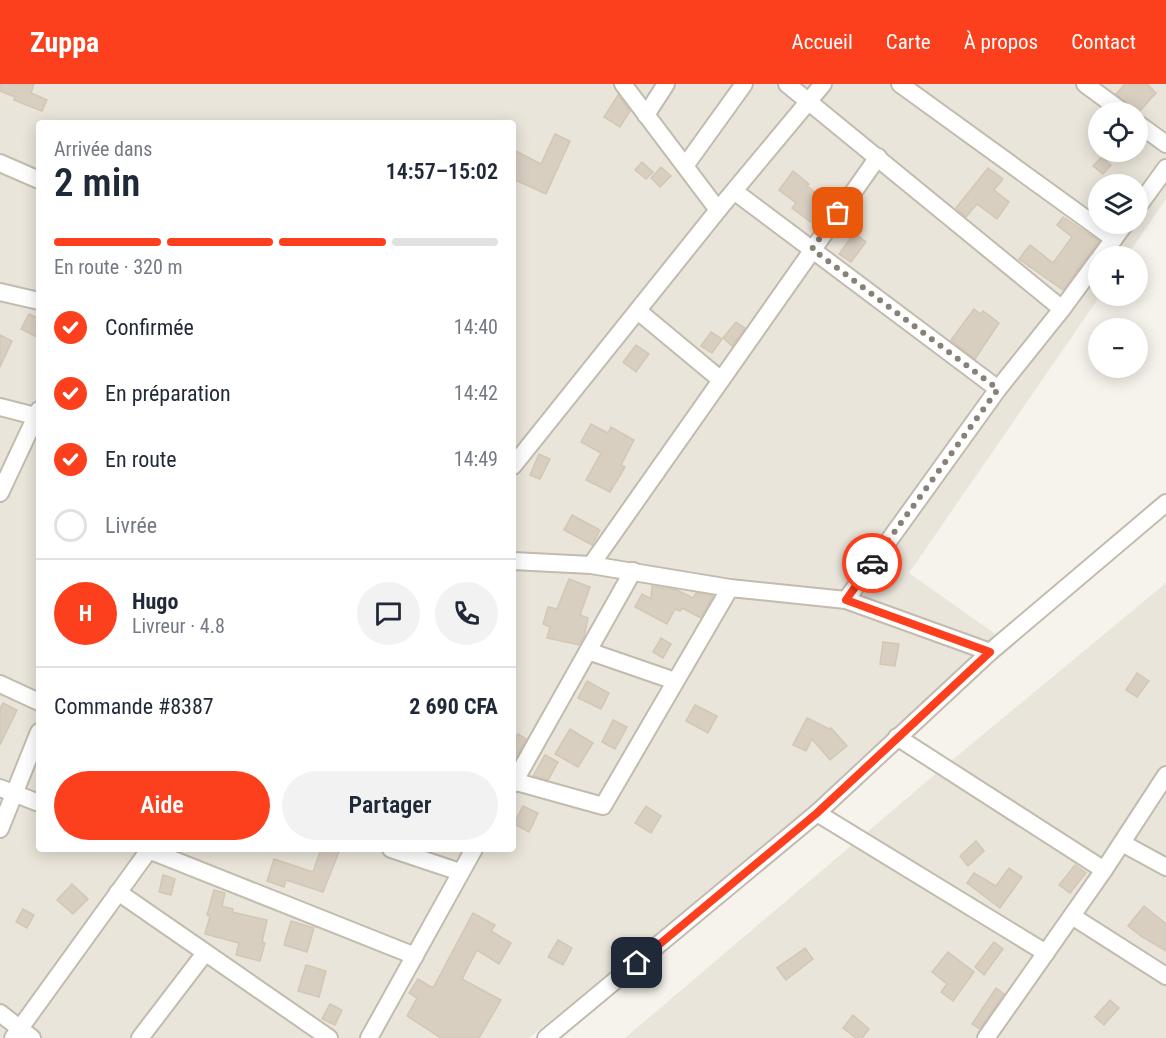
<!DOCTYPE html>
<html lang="fr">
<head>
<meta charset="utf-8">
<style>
	:root { --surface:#fff; --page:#f2f2f3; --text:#1f2937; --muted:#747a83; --line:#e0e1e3; --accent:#fc3f1d }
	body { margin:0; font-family:"Roboto Condensed",sans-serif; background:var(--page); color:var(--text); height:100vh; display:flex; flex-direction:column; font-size:22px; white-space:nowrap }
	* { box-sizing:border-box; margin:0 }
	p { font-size:20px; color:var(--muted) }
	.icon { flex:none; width:33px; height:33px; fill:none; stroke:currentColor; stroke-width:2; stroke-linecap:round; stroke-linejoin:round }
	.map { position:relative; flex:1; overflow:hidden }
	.panel { position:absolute; left:36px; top:36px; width:480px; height:732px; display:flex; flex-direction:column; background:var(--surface); border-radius:6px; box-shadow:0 3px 15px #0003 }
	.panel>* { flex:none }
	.buttons { position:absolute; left:1088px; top:18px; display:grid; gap:12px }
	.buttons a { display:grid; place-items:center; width:60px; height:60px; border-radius:50%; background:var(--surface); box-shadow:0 3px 15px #0003; font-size:30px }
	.pin { position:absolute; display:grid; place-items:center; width:51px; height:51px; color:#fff; margin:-26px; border-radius:12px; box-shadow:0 3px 9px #0006 }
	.courier { position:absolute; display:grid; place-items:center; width:60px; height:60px; margin:-30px; border:4px solid #fc3f1d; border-radius:50%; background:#fff; color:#222; box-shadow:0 2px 8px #0007 }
	.overview em { font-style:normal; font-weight:600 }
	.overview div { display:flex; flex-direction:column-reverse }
	.overview { display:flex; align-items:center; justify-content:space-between; height:102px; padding:0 18px }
	h1 { font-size:39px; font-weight:600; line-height:45px }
	.bar { display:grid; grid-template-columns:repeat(4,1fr); gap:9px 6px; align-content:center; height:72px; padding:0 18px }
	.bar i { height:8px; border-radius:4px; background:var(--line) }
	.bar .on { background:var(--accent) }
	.bar p { grid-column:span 4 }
	.line { display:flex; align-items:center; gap:15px; padding:0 18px; border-top:2px solid var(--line) }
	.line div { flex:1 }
	.round { display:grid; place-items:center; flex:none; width:63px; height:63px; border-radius:32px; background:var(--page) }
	ol { padding:0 18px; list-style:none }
	li { display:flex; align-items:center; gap:18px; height:66px }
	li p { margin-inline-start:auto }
	li .icon { padding:6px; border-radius:50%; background:var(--accent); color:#fff; stroke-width:4 }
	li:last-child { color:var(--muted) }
	li i { width:33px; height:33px; border:3px solid var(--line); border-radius:50% }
	.button { display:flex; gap:12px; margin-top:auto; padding:12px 18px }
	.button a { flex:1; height:69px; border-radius:36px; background:var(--accent); color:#fff; font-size:24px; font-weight:600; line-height:69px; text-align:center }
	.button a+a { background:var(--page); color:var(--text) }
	header { display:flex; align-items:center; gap:36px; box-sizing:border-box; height:84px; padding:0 30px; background:var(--accent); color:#fff }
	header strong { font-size:28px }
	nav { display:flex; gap:33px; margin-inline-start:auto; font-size:21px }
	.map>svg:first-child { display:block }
	.residential { fill:#eae5da; fill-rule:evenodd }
	.building { fill:#d8cfc1; stroke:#d3c7b4; stroke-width:1.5 }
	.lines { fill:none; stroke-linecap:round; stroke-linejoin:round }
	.minor-casing { stroke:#c2bbae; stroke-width:20 }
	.minor { stroke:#fff; stroke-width:16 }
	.done { stroke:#878178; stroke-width:6; stroke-dasharray:0 10.8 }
	.route { stroke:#fc3f1d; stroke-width:8 }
</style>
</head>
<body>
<header>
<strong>Zuppa</strong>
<nav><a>Accueil</a><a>Carte</a><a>À propos</a><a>Contact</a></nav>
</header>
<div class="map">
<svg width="1166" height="954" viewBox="0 0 1166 954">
	<rect width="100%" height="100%" fill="#f6f3ec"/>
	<g class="residential">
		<path d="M0,0H1166V115L1127,172H1098V212H1100L909,489L1008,559L986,584L529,954H0ZM1098,28H1137V68H1098ZM39,39H513V765H39ZM1098,100H1137V140H1098Z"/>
		<polygon points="1166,499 1166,954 625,954 939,687"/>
	</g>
	<g class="building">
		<polygon points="0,0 34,0 31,9 47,16 42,27 14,16 15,13 0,7"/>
		<polygon points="1125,0 1147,0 1156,9 1138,29 1116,10"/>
		<polygon points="618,11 630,27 620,43 604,33"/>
		<polygon points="555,50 570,57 546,110 513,95 513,73 516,67 541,80"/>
		<polygon points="1102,73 1111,81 1103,90 1093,82"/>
		<polygon points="642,78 653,88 646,95 635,86"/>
		<polygon points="661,83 671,92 660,103 651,94"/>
		<polygon points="988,84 1003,95 994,106 1009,118 997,135 977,120 966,133 956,124"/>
		<polygon points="793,87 809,100 807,102 831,121 815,141 792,124 796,119 779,106"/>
		<polygon points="1063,133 1099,157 1063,206 1019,175 1030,161 1053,179 1072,153 1057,141"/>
		<polygon points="854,149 866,158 851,178 839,170"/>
		<polygon points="974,225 980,230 983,227 999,239 975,275 951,256"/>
		<polygon points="29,230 39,235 39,254 21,245"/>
		<polygon points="736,238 745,244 732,262 723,254"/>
		<polygon points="711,248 722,255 712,269 701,262"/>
		<polygon points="0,251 12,257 0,283"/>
		<polygon points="636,261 649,270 636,288 623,278"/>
		<polygon points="591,340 608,349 611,343 634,356 621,381 625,383 610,408 586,396 601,369 581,358"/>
		<polygon points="539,370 550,375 540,395 530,391"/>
		<polygon points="572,431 600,446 592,461 564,446"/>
		<polygon points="569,495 590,503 580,531 588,534 584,553 579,561 547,554 550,543 543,540 548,523 557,525"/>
		<polygon points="652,502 677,506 693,514 696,509 713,512 701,534 682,524 680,527 675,525 667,540 635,523 642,510 651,515"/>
		<polygon points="661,554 671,560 663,574 653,568"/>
		<polygon points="883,558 899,560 895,582 880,580"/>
		<polygon points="1137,589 1149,597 1137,613 1126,606"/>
		<polygon points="587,597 609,609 601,625 578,614"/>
		<polygon points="3,619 17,626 0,661 0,625"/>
		<polygon points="695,621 717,632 708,649 686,637"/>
		<polygon points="807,634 829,645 831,644 847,662 830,676 812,655 806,667 793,661"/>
		<polygon points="613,636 627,643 615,665 602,658"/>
		<polygon points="570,645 593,659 578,683 555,670"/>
		<polygon points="518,650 526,655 513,679 513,657"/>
		<polygon points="545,671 558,678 548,696 533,692"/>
		<polygon points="523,722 538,729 529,748 514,740"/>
		<polygon points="646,722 661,732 651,749 635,739"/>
		<polygon points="976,757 984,767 968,782 960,772"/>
		<polygon points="321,765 332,765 339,768 323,808 286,796 284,803 267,797 274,775 313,788"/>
		<polygon points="1075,781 1086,789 1070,809 1059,801"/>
		<polygon points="1009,784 1022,793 1000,824 967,799 974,789 996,802"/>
		<polygon points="163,791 175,795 171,811 159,808"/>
		<polygon points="72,800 88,815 73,830 57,816"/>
		<polygon points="214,806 225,809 222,822 233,825 232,828 267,836 262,858 265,859 260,877 236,871 239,859 205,850 210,832 207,831"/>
		<polygon points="1144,822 1166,840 1166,867 1142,853 1128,842"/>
		<polygon points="23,825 34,831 27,844 16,838"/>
		<polygon points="473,829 495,841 491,847 511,859 499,880 477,866 462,895 501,916 479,954 441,954 407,932 417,914 409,909 418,895 433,904"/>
		<polygon points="291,837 314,844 307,868 284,861"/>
		<polygon points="558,856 572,864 563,881 548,873"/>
		<polygon points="994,858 1003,865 984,891 975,883"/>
		<polygon points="805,864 813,875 786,896 777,884"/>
		<polygon points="948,868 974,888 953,917 941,908 947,900 932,888"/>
		<polygon points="306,881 326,887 319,913 298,907"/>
		<polygon points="996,904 1004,910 980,945 972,940"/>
		<polygon points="1110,916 1119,924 1104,941 1095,933"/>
		<polygon points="330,920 342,926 335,941 322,935"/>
		<polygon points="853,931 869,945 862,954 856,954 843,944"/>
	</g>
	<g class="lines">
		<defs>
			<g id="minor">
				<polyline points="623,0 718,126"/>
				<polyline points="787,0 1062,225"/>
				<polyline points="900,0 1114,155"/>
				<polyline points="1085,0 1123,28"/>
				<polyline points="646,31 666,0"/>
				<polyline points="1137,39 1166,60"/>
				<polyline points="0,79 39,96"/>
				<polyline points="685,82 744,0"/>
				<polyline points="734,107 998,305"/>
				<polyline points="1137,124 1166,84"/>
				<polyline points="1101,172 1125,140"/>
				<polyline points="0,208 39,217"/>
				<polyline points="638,227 721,296"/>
				<polyline points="0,323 39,333"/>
				<polyline points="513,382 718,126 823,0"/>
				<polyline points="0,409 39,326"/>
				<polyline points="513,477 591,481 730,504 846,516 990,568"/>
				<polyline points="591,481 878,73"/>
				<polyline points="846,516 998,305 1062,225 1098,176"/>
				<polyline points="588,567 675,597"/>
				<polyline points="0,600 39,618"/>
				<polyline points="897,653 1104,786"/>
				<polyline points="513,697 603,722 730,504"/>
				<polyline points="513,700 633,487"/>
				<polyline points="0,704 39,719"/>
				<polyline points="817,729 1046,869"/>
				<polyline points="0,745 39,648"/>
				<polyline points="1122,759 1166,783"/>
				<polyline points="146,765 415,872"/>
				<polyline points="391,765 460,788"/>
				<polyline points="118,808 329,954"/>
				<polyline points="1072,832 1166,892"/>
				<polyline points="0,929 32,954"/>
				<polyline points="13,954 149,766"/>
				<polyline points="140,954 205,869"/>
				<polyline points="369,954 474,765"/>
				<polyline points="546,954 817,729 990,568 1166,419"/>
				<polyline points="986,954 1104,786 1166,691"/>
			</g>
		</defs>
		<use href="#minor" class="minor-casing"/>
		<use href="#minor" class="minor"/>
	</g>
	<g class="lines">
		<polyline class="done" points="838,129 812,165 998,305 872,479"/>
		<polyline class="route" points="637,879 817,729 990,568 846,516 872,479"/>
	</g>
</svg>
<div class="buttons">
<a><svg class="icon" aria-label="locate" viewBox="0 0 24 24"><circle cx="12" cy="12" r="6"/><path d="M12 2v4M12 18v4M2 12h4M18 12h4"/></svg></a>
<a><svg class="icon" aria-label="layers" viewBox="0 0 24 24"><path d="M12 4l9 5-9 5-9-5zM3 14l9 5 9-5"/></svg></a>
<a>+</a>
<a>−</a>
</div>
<div class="pin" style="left:838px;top:129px;background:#ea580c"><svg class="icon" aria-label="bag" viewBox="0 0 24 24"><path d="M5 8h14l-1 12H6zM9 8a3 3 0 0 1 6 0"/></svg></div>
<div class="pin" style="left:637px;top:879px;background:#1f2937"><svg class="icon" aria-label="home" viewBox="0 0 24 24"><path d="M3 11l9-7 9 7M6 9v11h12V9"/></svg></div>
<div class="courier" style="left:872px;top:479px"><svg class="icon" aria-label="car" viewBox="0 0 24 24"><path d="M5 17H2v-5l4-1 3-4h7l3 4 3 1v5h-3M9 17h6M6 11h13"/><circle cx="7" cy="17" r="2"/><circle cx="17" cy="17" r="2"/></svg></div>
<section class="panel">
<div class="overview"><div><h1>2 min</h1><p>Arrivée dans</p></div><em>14:57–15:02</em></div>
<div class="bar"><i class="on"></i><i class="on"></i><i class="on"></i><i></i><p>En route · 320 m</p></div>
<ol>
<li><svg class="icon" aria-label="check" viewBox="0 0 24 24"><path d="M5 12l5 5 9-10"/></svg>Confirmée<p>14:40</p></li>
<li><svg class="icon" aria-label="check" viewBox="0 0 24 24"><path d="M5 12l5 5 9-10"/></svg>En préparation<p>14:42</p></li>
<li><svg class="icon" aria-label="check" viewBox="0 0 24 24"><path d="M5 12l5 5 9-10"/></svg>En route<p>14:49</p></li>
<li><i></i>Livrée</li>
</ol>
<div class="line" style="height:108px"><b class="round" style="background:var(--accent);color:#fff">H</b><div><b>Hugo</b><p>Livreur · 4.8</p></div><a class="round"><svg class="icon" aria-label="chat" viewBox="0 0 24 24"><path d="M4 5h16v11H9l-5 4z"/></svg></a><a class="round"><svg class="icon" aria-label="phone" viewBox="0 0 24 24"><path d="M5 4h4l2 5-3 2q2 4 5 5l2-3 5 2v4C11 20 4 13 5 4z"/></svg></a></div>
<div class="line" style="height:78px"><div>Commande #8387</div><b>2 690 CFA</b></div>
<div class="button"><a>Aide</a><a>Partager</a></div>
</section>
</div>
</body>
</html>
